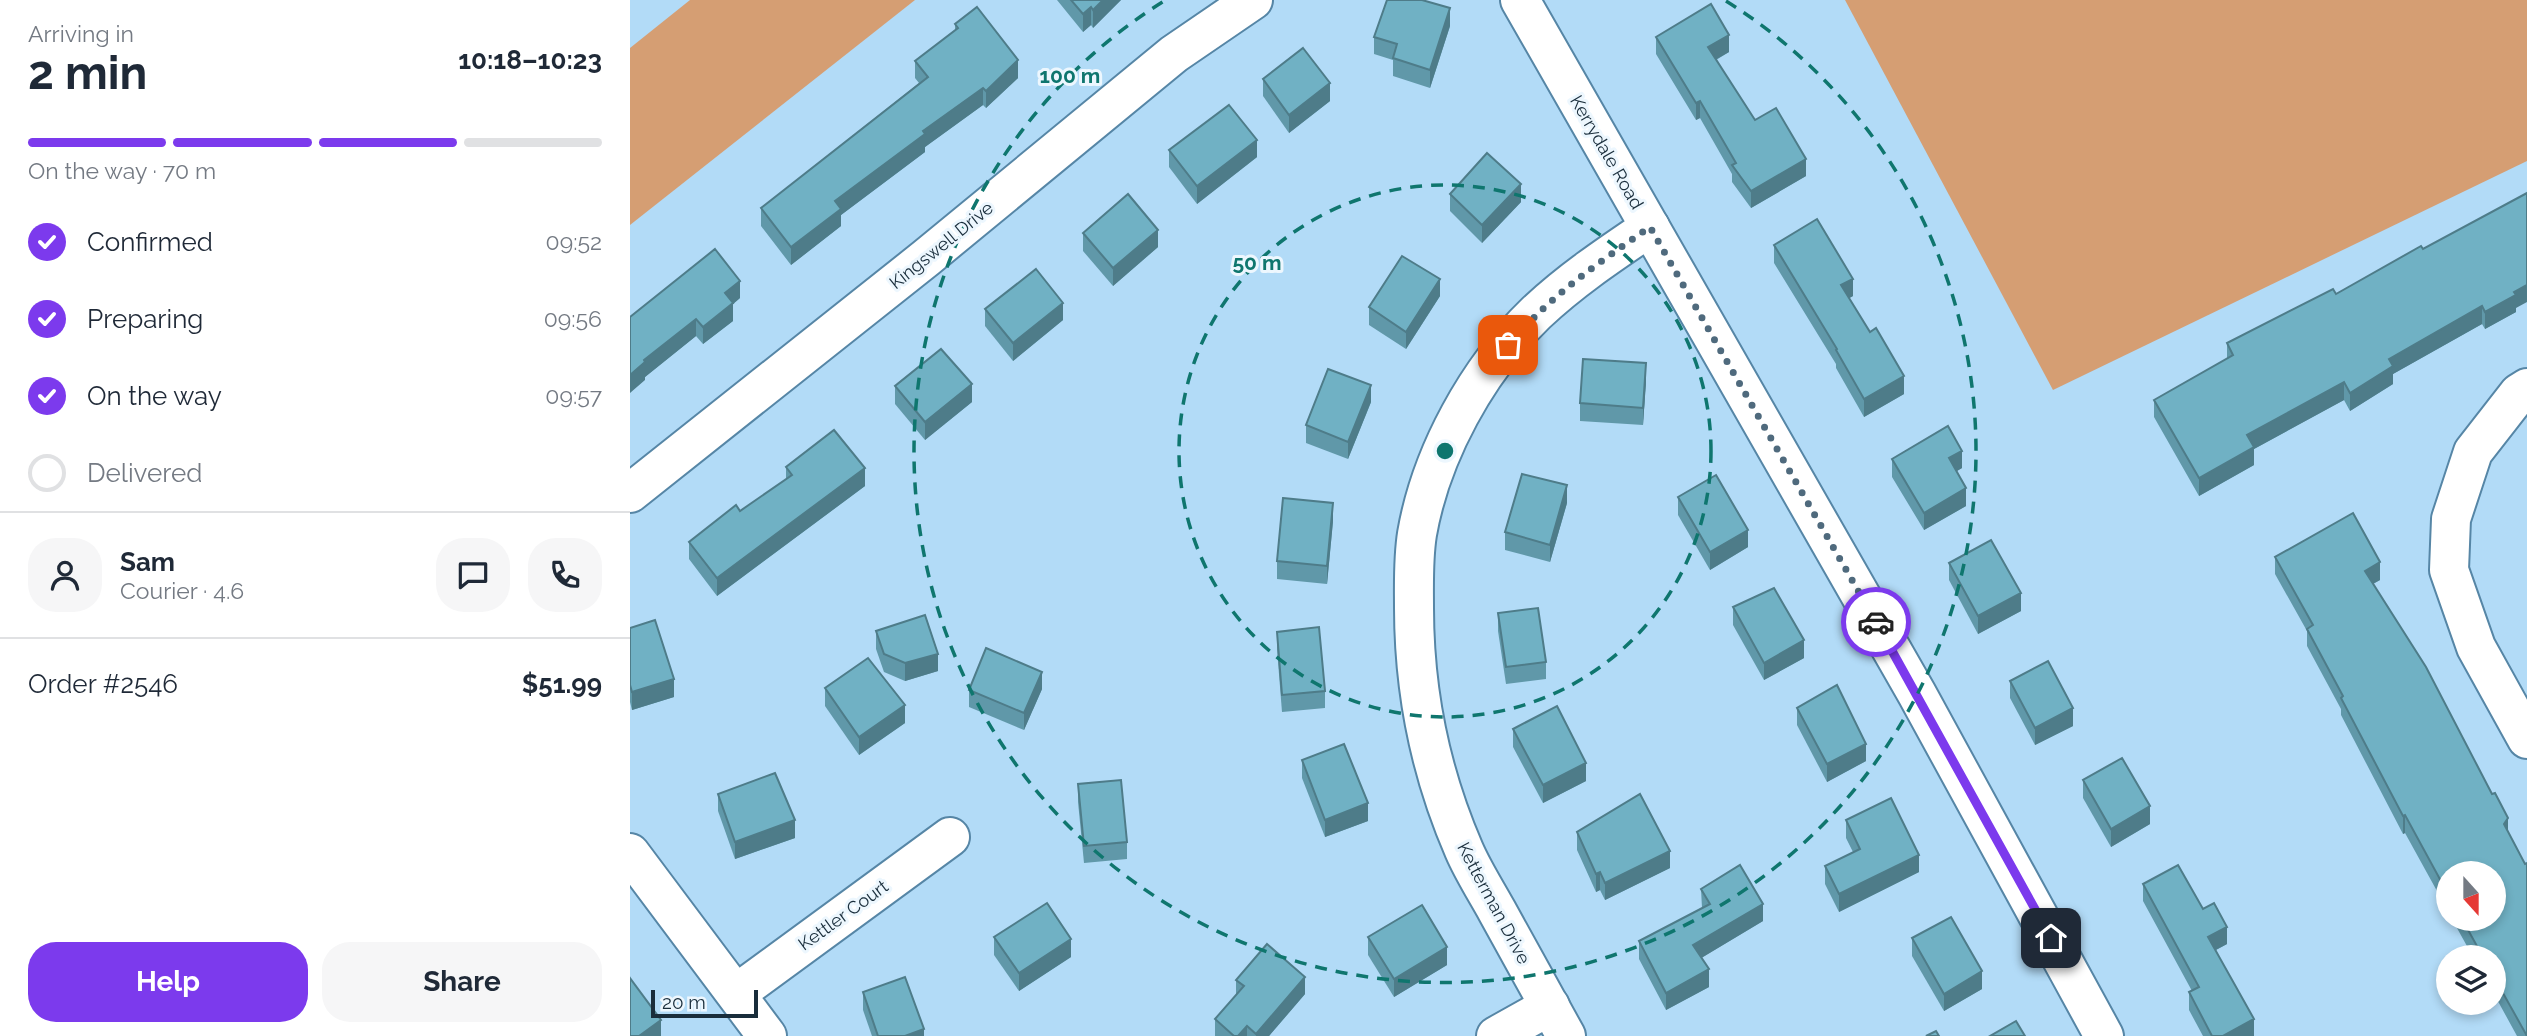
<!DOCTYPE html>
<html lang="en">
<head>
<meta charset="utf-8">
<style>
	:root { --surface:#fff; --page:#f6f6f7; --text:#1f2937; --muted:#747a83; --line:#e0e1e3; --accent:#7c3aed }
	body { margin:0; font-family:Raleway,sans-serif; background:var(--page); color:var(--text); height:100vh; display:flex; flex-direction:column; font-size:26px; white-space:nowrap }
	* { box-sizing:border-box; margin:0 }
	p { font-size:23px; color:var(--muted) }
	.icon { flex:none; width:38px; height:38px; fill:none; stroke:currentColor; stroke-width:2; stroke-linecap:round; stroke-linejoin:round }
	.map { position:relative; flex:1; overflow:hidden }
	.sheet { display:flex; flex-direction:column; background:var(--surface); width:630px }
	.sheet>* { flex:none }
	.needle { width:46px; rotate:159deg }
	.fabs { position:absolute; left:1806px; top:861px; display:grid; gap:14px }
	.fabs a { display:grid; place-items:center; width:70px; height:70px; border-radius:50%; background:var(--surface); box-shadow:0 4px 10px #0003; font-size:35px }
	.scale { position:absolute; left:21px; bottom:18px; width:107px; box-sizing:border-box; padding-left:7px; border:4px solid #192d3b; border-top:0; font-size:19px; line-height:24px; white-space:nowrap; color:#192d3b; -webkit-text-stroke:5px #edf7fe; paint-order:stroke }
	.pin { position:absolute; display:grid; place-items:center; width:60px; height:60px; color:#fff; margin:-30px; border-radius:14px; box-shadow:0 4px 10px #0006 }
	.courier { position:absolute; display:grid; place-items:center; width:70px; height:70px; margin:-35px; border:5px solid #7c3aed; border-radius:50%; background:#fff; color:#222; box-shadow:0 2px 9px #0007 }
	.head em { font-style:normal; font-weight:700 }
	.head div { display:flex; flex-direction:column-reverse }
	.head { display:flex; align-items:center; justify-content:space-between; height:119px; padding:0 28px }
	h1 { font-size:46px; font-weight:700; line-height:52px }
	.bar { display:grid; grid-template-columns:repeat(4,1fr); gap:10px 7px; align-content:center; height:84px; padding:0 28px }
	.bar i { height:9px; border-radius:5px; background:var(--line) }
	.bar .active { background:var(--accent) }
	.bar p { grid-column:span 4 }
	.line { display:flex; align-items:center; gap:18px; padding:0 28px; border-top:2px solid var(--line) }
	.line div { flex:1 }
	.round { display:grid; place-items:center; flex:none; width:74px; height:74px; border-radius:28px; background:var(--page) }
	ol { padding:0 28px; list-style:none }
	li { display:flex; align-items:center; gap:21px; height:77px }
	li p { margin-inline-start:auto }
	li .icon { padding:7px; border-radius:50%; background:var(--accent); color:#fff; stroke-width:4 }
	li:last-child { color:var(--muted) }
	li i { width:38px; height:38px; border:4px solid var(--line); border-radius:50% }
	.primary-button { display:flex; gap:14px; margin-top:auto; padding:14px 28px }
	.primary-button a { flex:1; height:80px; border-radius:28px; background:var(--accent); color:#fff; font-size:28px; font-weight:700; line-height:80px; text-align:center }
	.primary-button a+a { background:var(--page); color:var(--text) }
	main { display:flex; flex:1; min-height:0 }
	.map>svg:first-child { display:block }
	.green { fill:#d59e73 }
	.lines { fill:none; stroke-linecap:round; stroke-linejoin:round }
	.minor-casing { stroke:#5686a6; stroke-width:42 }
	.minor { stroke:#fff; stroke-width:38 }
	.wall { fill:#6098a9 }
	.shaded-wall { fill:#4e7c89 }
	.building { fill:#70b1c4; stroke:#4e7c89; stroke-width:2 }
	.done { stroke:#4f6a7d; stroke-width:7; stroke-dasharray:0 12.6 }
	.route { stroke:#7c3aed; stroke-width:9 }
	.ring { fill:none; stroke:#0f766e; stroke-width:3.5; stroke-dasharray:12 9 }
	.labels { text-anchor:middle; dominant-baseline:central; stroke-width:6; stroke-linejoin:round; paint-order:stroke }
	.street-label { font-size:18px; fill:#192d3b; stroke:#edf7fe }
	.centre { fill:#0f766e; stroke:#edf7fe; stroke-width:3.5 }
	.ring-label { font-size:21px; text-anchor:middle; font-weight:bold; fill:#0f766e; stroke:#edf7fe; stroke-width:6; stroke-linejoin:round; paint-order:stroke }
</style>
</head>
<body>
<main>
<section class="sheet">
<div class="head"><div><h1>2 min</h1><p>Arriving in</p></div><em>10:18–10:23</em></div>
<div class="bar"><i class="active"></i><i class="active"></i><i class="active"></i><i></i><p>On the way · 70 m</p></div>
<ol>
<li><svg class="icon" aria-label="check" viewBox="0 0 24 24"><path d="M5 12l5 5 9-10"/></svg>Confirmed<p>09:52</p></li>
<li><svg class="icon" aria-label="check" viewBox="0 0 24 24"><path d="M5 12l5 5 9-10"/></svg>Preparing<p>09:56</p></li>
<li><svg class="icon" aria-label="check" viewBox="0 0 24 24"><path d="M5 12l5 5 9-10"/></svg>On the way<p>09:57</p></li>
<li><i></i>Delivered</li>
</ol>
<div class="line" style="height:126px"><a class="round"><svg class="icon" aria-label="person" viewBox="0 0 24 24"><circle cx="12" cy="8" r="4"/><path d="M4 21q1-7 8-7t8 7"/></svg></a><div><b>Sam</b><p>Courier · 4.6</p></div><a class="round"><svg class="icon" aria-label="chat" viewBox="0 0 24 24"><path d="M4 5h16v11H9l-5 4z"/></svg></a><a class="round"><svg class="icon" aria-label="phone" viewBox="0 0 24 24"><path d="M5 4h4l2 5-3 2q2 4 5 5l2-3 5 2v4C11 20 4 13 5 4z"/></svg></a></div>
<div class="line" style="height:91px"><div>Order #2546</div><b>$51.99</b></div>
<div class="primary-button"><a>Help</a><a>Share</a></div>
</section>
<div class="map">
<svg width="1897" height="1036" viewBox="0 0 1897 1036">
	<rect width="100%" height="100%" fill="#b2dbf7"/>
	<g class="green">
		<polygon points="60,0 285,0 0,225 0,48"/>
		<polygon points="1215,0 1897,0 1897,161 1423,390"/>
	</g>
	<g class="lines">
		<defs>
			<g id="minor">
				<polyline points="890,0 1287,694 1474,1036"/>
				<polyline points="1897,388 1889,393 1843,452 1821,519 1819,570 1846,647 1897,739"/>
				<polyline points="0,493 296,258 544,54 623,0"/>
				<polyline points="0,853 137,1036"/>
				<polyline points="107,993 320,837"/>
				<polyline points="866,1036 920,1006"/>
				<path d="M936,1036C913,994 890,953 867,911C856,891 843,871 834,850C801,774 784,692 784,608C784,584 783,559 787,534C801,454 847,370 906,313C941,280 980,254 1020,227"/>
			</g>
		</defs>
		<use href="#minor" class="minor-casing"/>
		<use href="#minor" class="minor"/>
	</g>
	<g class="wall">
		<polygon points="427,0 491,0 463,28 461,25 453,32"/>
		<polygon points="325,24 388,78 356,108 353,105 295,147 295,152 211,215 211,226 161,265 131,226 131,208 289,83 285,78 285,61 325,30"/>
		<polygon points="820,26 800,88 763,76 763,60 744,54 744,37"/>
		<polygon points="1026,37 1099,52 1086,60 1125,120 1176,176 1121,208 1102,182 1102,174 1070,118 1066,120 1026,54"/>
		<polygon points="633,79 700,101 659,133 633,96"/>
		<polygon points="539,150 627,157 567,204 539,167"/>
		<polygon points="820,194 891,202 852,243 820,211"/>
		<polygon points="453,233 528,247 483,286 453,251"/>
		<polygon points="1144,245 1223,296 1219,298 1274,394 1234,417 1206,368 1206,364 1144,263"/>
		<polygon points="1793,249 1886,308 1886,312 1855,329 1852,324 1763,374 1763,384 1720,411 1714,400 1624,449 1624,465 1569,496 1524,417 1524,400 1597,359 1597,343 1706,294"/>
		<polygon points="810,296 776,349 739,325 739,307"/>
		<polygon points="110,298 103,304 103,321 73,344 66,336 15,377 15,380 0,317"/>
		<polygon points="355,309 433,320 383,361 355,326"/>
		<polygon points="1016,381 1013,425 950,421 950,403"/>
		<polygon points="265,386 342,402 295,440 265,404"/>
		<polygon points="741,402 718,459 676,443 676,425"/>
		<polygon points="1262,459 1332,468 1326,471 1336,506 1294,530 1262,477"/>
		<polygon points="156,467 235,486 87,596 59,559 59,542 110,511 156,480"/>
		<polygon points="1048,497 1118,547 1080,570 1048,515"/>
		<polygon points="937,503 920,562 875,550 875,532"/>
		<polygon points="703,521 697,584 647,579 647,561"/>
		<polygon points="1645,557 1750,580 1743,584 1878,833 1897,1036 1887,1036 1864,994 1864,957 1843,957 1822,919 1864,919 1818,873 1818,911 1775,833 1773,834 1711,715 1711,709 1677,646 1677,631 1645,574"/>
		<polygon points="1319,563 1391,611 1348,634 1319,580"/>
		<polygon points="1103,607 1174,658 1134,680 1103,625"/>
		<polygon points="868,613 916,662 916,679 876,684 868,631"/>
		<polygon points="0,628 44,697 2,710 0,702"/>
		<polygon points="246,631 308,671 275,681 254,672 246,649"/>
		<polygon points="647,632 695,691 695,708 652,712 647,649"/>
		<polygon points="1380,681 1443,726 1405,745 1380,698"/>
		<polygon points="195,688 275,723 229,755 195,706"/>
		<polygon points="412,689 394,730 339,707 339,690"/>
		<polygon points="1167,708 1236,761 1197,782 1167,725"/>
		<polygon points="883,729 956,781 913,803 883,747"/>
		<polygon points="672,760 738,821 695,837 672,778"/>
		<polygon points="1453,780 1520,824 1481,847 1453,798"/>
		<polygon points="448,784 497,842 497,859 454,863 448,802"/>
		<polygon points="88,794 165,838 105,859 88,811"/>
		<polygon points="1216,820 1289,872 1209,912 1195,884 1195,866 1223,852 1216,838"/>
		<polygon points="947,832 1040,868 975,900 970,890 966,892 947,850"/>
		<polygon points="1513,884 1573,909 1597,944 1586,950 1624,1036 1573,1036 1559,1010 1559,992 1562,991 1513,901"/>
		<polygon points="1071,889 1133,921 1071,958 1079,987 1036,1010 1009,959 1009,941 1072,908"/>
		<polygon points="364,937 441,957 389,991 364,955"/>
		<polygon points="738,937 817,965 764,997 738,955"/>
		<polygon points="1282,938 1352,989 1314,1011 1282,956"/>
		<polygon points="606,980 675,994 639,1036 585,1036 585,1019 606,995"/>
		<polygon points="233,992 294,1036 242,1036 233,1010"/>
	</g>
	<g class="shaded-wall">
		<polygon points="473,0 491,0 463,28 463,10"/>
		<polygon points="461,7 461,25 453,32 453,14"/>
		<polygon points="820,8 820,26 800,88 800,70"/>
		<polygon points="1099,35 1099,52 1078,64 1078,47"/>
		<polygon points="388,60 388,78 356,108 356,91"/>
		<polygon points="700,83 700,101 659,133 659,115"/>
		<polygon points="353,88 353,105 295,147 295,152 211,215 211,226 161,265 161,247 205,201 293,131"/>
		<polygon points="1070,101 1070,118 1066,120 1066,103"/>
		<polygon points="627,140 627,157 567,204 567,186"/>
		<polygon points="1176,159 1176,176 1121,208 1121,191"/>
		<polygon points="891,184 891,202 852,243 852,225"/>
		<polygon points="528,230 528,247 483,286 483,268"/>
		<polygon points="810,279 810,296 776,349 776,332"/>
		<polygon points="1223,279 1223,296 1211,303 1211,285"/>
		<polygon points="110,281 110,298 103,304 103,321 73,344 73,327 95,293"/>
		<polygon points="1897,285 1897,302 1886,308 1886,312 1855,329 1855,312 1884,292"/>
		<polygon points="433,303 433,320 383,361 383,343"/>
		<polygon points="1852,306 1852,324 1763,374 1763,384 1720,411 1720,393 1759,359"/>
		<polygon points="66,319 66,336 15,377 15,380 0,393 0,375 14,360"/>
		<polygon points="1016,363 1016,381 1013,425 1013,408"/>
		<polygon points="1274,376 1274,394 1234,417 1234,399"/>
		<polygon points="1714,382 1714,400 1624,449 1624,465 1569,496 1569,478 1617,435"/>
		<polygon points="342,384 342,402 295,440 295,422"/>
		<polygon points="741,385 741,402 718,459 718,442"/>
		<polygon points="1332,451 1332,468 1319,476 1319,458"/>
		<polygon points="235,468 235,486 87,596 87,578"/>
		<polygon points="937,485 937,503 920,562 920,545"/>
		<polygon points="1336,488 1336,506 1294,530 1294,513"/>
		<polygon points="703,503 703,521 697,584 697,566"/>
		<polygon points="1118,530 1118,547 1080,570 1080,552"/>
		<polygon points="1750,562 1750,580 1735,588 1735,571"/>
		<polygon points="1391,593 1391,611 1348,634 1348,616"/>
		<polygon points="1174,640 1174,658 1134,680 1134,663"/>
		<polygon points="308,654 308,671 275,681 275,663"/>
		<polygon points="412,672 412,689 394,730 394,713"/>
		<polygon points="44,679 44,697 2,710 2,692"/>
		<polygon points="275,705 275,723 229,755 229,737"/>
		<polygon points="1443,708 1443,726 1405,745 1405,728"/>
		<polygon points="1236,744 1236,761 1197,782 1197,764"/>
		<polygon points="956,763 956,781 913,803 913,785"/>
		<polygon points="738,803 738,821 695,837 695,820"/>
		<polygon points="1520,806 1520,824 1481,847 1481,829"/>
		<polygon points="1775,815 1775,833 1773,834 1773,816"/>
		<polygon points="1878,818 1878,835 1874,824"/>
		<polygon points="165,820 165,838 105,859 105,842"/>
		<polygon points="1040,851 1040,868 975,900 975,883"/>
		<polygon points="1289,855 1289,872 1209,912 1209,894"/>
		<polygon points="970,872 970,890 966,892 966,874"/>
		<polygon points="1133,904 1133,921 1063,963 1063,945"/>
		<polygon points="1597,927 1597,944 1578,954 1578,937"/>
		<polygon points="441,939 441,957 389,991 389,973"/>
		<polygon points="817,947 817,965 764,997 764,979"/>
		<polygon points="1079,969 1079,987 1036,1010 1036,993"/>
		<polygon points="1352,971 1352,989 1314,1011 1314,994"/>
		<polygon points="675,977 675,994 639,1036 626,1036 626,1034"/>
		<polygon points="1624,1019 1624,1036 1593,1036"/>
		<polygon points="31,1020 31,1036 9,1036"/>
		<polygon points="617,1026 617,1036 608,1036"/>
		<polygon points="294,1029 294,1036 275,1036"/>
	</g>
	<g class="building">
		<polygon points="441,0 473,0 463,10 461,7 453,14"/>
		<polygon points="757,0 792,0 820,8 800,70 763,58 767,44 744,37"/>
		<polygon points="1081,4 1099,35 1078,47 1125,120 1146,108 1176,159 1121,191 1102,165 1106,163 1070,101 1066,103 1026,37"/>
		<polygon points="347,7 388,60 356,91 353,88 293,131 295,134 205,201 211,209 161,247 131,208 298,77 285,61 328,28 325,24"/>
		<polygon points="673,48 700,83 659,115 633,79"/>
		<polygon points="599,105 627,140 567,186 539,150"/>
		<polygon points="857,153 891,184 852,225 820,194"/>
		<polygon points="1897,193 1897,285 1884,292 1886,295 1855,312 1852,306 1759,359 1763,366 1720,393 1714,382 1617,435 1624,447 1569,478 1524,400 1603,355 1597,343 1703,289 1706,294 1791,246 1793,249"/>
		<polygon points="498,194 528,230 483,268 453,233"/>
		<polygon points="1187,219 1223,279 1211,285 1240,332 1246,328 1274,376 1234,399 1206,350 1207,349 1144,245"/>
		<polygon points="85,249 110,281 95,293 103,303 73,327 66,319 14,360 15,362 0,375 0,317"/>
		<polygon points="772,256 810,279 776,332 739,307"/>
		<polygon points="406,269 433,303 383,343 355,309"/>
		<polygon points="311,349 342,384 295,422 265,386"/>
		<polygon points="953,359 1016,363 1013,408 950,403"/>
		<polygon points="698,369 741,385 718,442 676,425"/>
		<polygon points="1318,426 1332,451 1319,458 1336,488 1294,513 1262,459"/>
		<polygon points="204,430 235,468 87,578 59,542 106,505 110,511 162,475 156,467"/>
		<polygon points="892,474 937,485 920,545 875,532"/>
		<polygon points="1086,475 1118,530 1080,552 1048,497"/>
		<polygon points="653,498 703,503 697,566 647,561"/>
		<polygon points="1723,513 1750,562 1735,571 1796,667 1862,794 1865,793 1878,818 1874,824 1895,864 1897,863 1897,1036 1864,977 1864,957 1853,957 1832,919 1864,919 1864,873 1818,873 1818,894 1775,815 1773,816 1711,698 1713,696 1677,629 1683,625 1645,557"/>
		<polygon points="1361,540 1391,593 1348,616 1319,563"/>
		<polygon points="1144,588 1174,640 1134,663 1103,607"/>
		<polygon points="908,608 916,662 876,667 868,613"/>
		<polygon points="295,615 308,654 275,663 254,654 246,631"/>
		<polygon points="25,620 44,679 2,692 0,685 0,628"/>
		<polygon points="689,627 695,691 652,695 647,632"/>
		<polygon points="356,648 412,672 394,713 339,690"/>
		<polygon points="238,658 275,705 229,737 195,688"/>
		<polygon points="1418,661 1443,708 1405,728 1380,681"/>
		<polygon points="1207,685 1236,744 1197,764 1167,708"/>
		<polygon points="927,706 956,763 913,785 883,729"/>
		<polygon points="714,744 738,803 695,820 672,760"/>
		<polygon points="1492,758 1520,806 1481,829 1453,780"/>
		<polygon points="145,773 165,820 105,842 88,794"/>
		<polygon points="491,780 497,842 454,846 448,784"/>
		<polygon points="1010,794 1040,851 975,883 970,872 966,874 947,832"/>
		<polygon points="1261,798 1289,855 1209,894 1195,866 1230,849 1216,820"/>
		<polygon points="1110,865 1133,904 1063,945 1079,969 1036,993 1009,941 1080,904 1071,889"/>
		<polygon points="1548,865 1573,909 1584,903 1597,927 1578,937 1624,1019 1593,1036 1582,1036 1559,992 1569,987 1513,884"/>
		<polygon points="417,903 441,939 389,973 364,937"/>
		<polygon points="792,905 817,947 764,979 738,937"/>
		<polygon points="1321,917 1352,971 1314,994 1282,938"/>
		<polygon points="637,944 675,977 626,1034 617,1026 608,1036 604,1036 585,1019 614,986 606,980"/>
		<polygon points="275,977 294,1029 275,1036 248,1036 233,992"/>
		<polygon points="0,978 31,1020 9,1036 0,1036"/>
		<polygon points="1386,1021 1395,1036 1360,1036"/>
		<polygon points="1306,1031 1309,1036 1296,1036"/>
	</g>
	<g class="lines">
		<path class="done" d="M878,345C923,294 965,265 1020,227L1246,622"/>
		<polyline class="route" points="1246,622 1421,938"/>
	</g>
	<g class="ring">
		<circle cx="815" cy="451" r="266"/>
		<path d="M1096 1A531 531 0 1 1 534 1"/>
	</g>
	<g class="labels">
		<g class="street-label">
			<text transform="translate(977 152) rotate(60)">Kerrydale Road</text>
			<text transform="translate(311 245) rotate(-39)">Kingswell Drive</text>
			<text transform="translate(864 903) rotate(62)">Ketterman Drive</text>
			<text transform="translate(213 915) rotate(-36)">Kettler Court</text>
		</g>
	</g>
	<circle cx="815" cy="451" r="10" class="centre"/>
	<g class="ring-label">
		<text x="440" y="83">100 m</text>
		<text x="627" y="270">50 m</text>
	</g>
</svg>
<div class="fabs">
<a><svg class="needle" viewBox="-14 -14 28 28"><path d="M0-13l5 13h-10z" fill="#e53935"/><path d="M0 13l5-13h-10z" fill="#747a83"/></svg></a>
<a><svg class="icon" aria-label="layers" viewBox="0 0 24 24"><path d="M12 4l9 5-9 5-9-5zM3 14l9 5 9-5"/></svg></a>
</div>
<div class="scale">20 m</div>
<div class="pin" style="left:878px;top:345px;background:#ea580c"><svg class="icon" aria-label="bag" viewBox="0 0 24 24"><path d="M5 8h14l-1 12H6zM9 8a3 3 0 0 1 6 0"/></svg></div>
<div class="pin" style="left:1421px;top:938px;background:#1f2937"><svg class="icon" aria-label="home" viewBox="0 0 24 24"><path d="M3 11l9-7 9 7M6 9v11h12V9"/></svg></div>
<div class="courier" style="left:1246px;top:622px"><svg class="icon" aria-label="car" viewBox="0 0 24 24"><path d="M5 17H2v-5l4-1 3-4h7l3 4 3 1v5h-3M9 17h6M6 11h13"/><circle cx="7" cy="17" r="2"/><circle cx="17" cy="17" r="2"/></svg></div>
</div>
</main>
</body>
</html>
